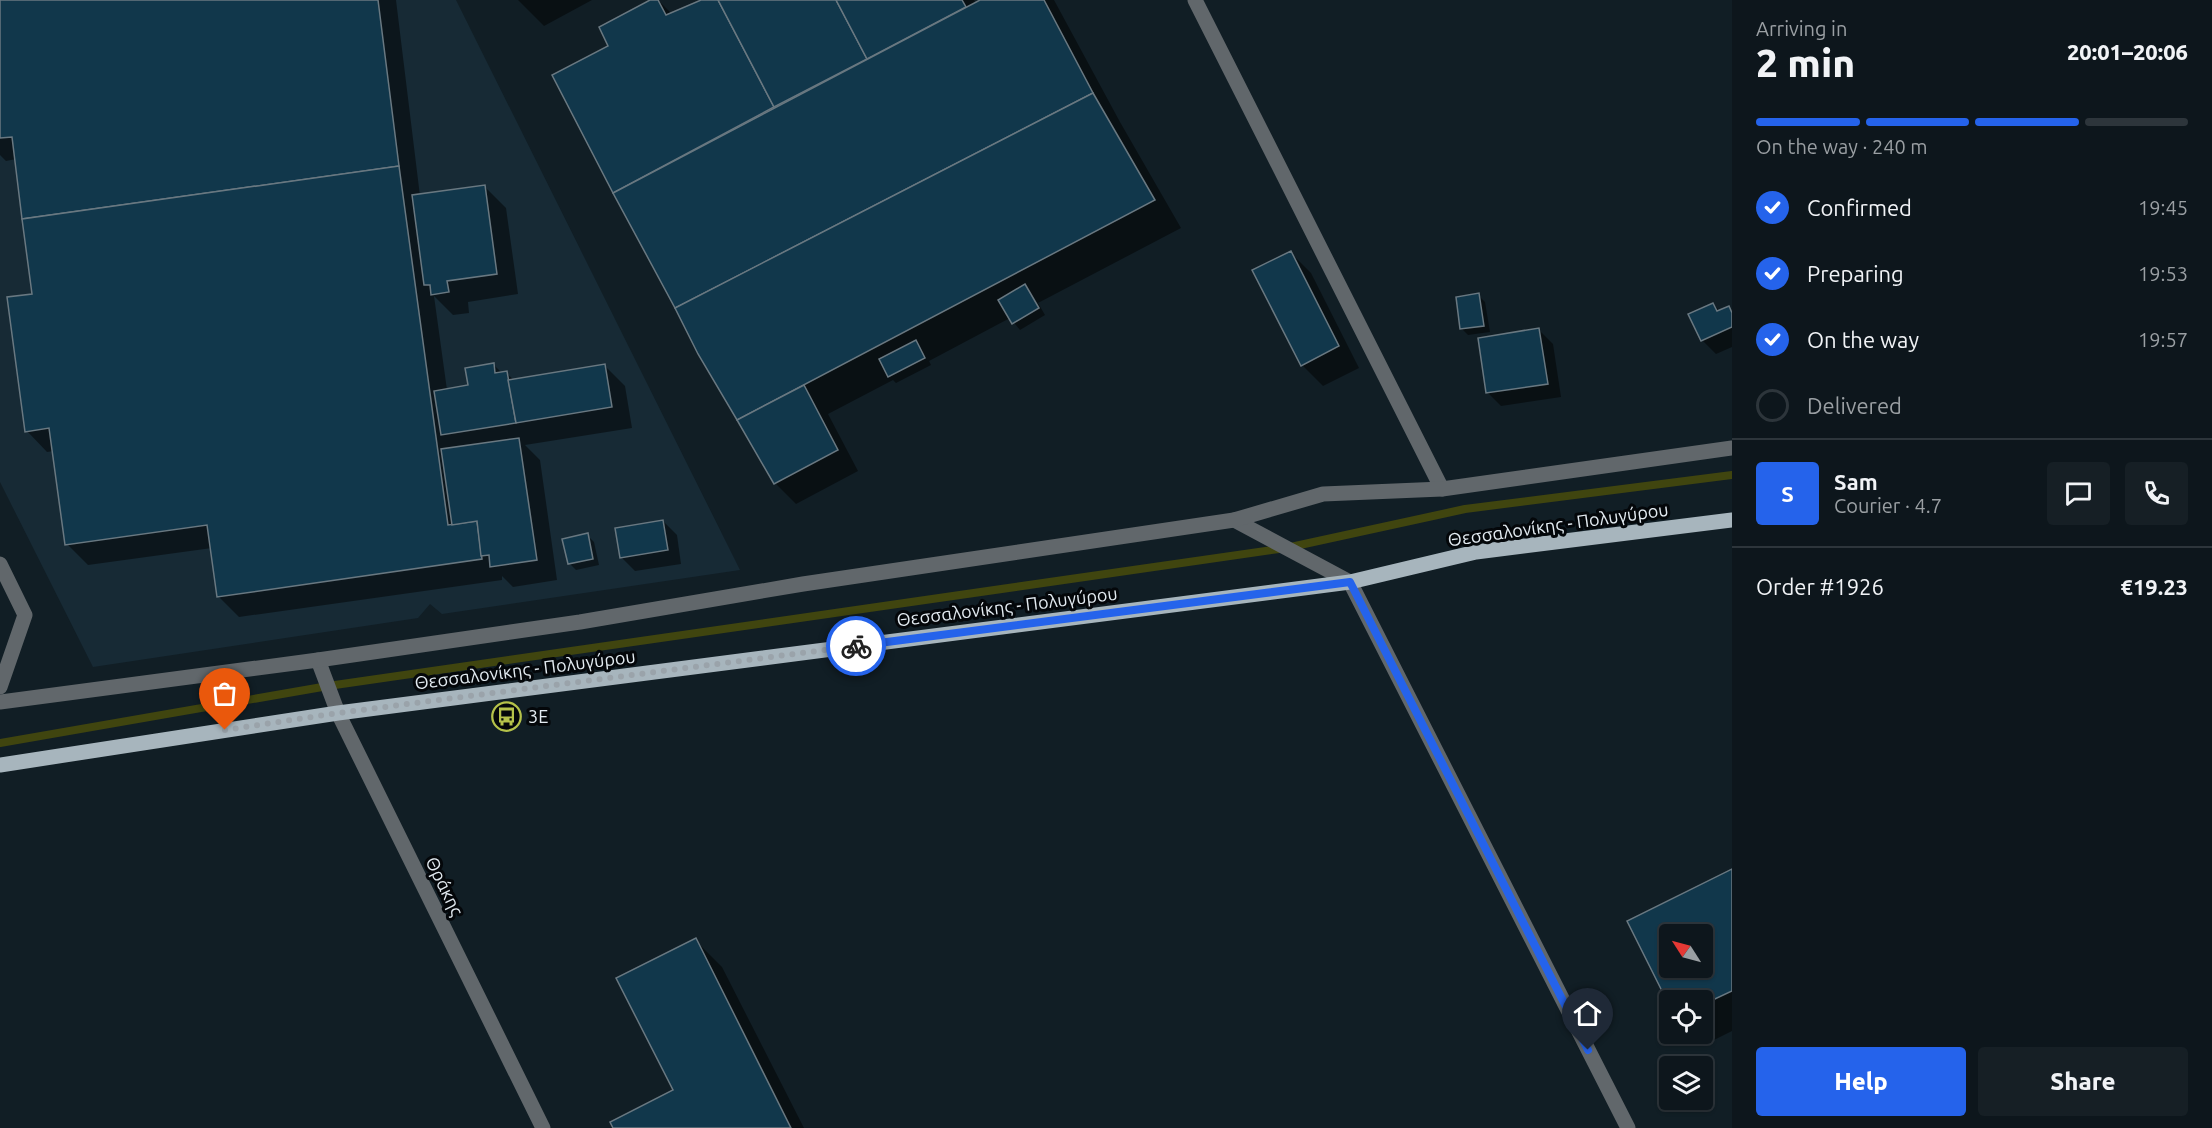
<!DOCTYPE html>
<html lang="en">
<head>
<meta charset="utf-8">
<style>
	:root { --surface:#0d161c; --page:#161f25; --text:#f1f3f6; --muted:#9a9fa3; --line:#2d353b; --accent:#2563eb }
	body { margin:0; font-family:Ubuntu,sans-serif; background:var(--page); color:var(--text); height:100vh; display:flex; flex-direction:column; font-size:22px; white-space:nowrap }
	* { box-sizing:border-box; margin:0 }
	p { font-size:20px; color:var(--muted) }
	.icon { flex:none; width:33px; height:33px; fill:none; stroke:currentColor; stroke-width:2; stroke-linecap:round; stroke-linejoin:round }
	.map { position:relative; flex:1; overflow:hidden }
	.panel { display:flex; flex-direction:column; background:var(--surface); width:480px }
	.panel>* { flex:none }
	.needle { width:39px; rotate:306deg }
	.tools { position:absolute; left:1659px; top:924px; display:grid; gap:12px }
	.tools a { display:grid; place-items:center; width:54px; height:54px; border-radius:6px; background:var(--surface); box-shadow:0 2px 4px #0004,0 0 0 2px var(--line); font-size:30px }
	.pin { position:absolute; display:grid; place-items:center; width:51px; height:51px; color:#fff; margin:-62px -26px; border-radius:50% 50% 50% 0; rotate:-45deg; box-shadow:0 0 6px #0007 }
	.pin .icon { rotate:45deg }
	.courier { position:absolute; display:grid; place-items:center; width:60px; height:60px; margin:-30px; border:4px solid #2563eb; border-radius:50%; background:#fff; color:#222; box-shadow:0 2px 8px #0007 }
	.summary em { font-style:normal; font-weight:800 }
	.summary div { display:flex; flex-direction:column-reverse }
	.summary { display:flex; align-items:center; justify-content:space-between; height:102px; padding:0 24px }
	h1 { font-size:39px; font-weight:800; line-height:45px }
	.bar { display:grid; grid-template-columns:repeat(4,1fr); gap:9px 6px; align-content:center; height:72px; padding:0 24px }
	.bar i { height:8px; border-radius:4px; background:var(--line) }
	.bar .active { background:var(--accent) }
	.bar p { grid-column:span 4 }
	.line { display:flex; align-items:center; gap:15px; padding:0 24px; border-top:2px solid var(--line) }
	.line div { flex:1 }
	.round { display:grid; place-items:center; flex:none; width:63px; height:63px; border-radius:6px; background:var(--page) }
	ol { padding:0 24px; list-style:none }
	li { display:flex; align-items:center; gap:18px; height:66px }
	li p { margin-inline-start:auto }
	li .icon { padding:6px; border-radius:50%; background:var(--accent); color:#fff; stroke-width:4 }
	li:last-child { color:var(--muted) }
	li i { width:33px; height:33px; border:3px solid var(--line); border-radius:50% }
	.primary-button { display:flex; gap:12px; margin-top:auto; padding:12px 24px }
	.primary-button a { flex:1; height:69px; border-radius:6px; background:var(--accent); color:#fff; font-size:24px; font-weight:800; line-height:69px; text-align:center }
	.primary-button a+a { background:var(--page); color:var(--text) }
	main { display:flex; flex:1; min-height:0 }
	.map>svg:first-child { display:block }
	.built { fill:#172a35 }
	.shadow { fill:#0007; fill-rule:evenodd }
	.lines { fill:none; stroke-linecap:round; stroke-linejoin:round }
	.stream { stroke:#40450f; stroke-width:8 }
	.building { fill:#11374b; stroke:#697881; stroke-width:1.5; fill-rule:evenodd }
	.minor { stroke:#61676b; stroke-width:15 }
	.major { stroke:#a7b5bd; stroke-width:15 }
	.done { stroke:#9aa3aa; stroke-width:6; stroke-dasharray:0 10.8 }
	.route { stroke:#2563eb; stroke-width:8 }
	.labels { text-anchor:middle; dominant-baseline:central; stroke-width:6; stroke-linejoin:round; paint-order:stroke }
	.street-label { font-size:18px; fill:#e3ebf1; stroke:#04070a }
	.poi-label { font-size:18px; fill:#e3ebf1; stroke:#04070a; text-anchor:start }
</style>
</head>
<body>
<main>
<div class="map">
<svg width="1732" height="1128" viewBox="0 0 1732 1128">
	<rect width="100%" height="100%" fill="#111e25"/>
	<polygon class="built" points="0,0 456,0 740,570 442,614 430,604 418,618 93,667 0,482"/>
	<g class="shadow">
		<polygon points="0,0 396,0 420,196 485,187 506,208 518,294 468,302 469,313 453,315 434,296 447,390 469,387 493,364 502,373 506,373 514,380 604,365 625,386 632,428 525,445 540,460 557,580 513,587 502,576 502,580 239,617 218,596 212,548 88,565 67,544 54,451 47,452 27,431 34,295 16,159 6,161 0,155"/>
		<polygon points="518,0 592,0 544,26"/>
		<polygon points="653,0 658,0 672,14 705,0 974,0 976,4 983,0 1054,0 1120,122 1181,228 1038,303 1045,315 1020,330 1010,318 929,361 931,365 896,383 893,380 828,414 858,471 796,504 775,483 700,353 554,76 610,47"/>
		<polygon points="1290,252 1311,273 1359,368 1323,386 1302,365"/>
		<polygon points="1478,295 1485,302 1490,332 1468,335 1462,329"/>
		<polygon points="1713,304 1720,311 1728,308 1732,311 1732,347 1716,354 1702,340 1690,315"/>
		<polygon points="1539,330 1553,344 1561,397 1501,406 1487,392"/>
		<polygon points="663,521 677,535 681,564 635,571 621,557"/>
		<polygon points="587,535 594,542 599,565 576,570 569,563"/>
		<path d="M1732,871V1031L1704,1045L1692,1034H1702V1000H1670L1629,921ZM1670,934H1702V968H1670Z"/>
		<polygon points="695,940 722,967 804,1128 615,1128 675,1091"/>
	</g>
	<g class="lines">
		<polyline class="stream" points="0,743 328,686 1286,548 1465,509 1732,475"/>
	</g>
	<g class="building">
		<polygon points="0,0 378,0 399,166 22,219 12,137 0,138"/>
		<polygon points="650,0 658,0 666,15 701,0 718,0 774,107 613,193 552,75 608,46 599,27"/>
		<polygon points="718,0 836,0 867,59 774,107"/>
		<polygon points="836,0 962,0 966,7 867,59"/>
		<polygon points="980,0 1044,0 1093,93 675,308 613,193"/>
		<polygon points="1093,93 1155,200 737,420 698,354 675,308"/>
		<polygon points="399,166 448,525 477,521 482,559 217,597 207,525 65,545 49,428 25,432 7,297 32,294 22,219"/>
		<polygon points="485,185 497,274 447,281 449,292 431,295 430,285 424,285 412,195"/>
		<polygon points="1291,251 1339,346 1301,366 1252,270"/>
		<polygon points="1025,284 1039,308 1012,324 998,300"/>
		<polygon points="1479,293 1484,326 1460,329 1456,297"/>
		<polygon points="1713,303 1717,311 1729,306 1732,313 1732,327 1701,341 1688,314"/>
		<polygon points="1539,328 1548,384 1486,393 1478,338"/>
		<polygon points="916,340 925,358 888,377 879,359"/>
		<polygon points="494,363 495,373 507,371 516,423 441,435 434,391 468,385 465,368"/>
		<polygon points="605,364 612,407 516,423 508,380"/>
		<polygon points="804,385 838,450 774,484 737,420"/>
		<polygon points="519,438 537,560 490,567 489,555 481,556 477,521 452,525 441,449"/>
		<polygon points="663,520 668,550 620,558 615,528"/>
		<polygon points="588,533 593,559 568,564 562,539"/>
		<path d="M1732,869V991L1702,1005V1000H1670V1007L1627,921ZM1670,934H1702V968H1670Z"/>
		<polygon points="696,938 791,1128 613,1128 610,1122 673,1090 616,978"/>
	</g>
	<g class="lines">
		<g class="minor">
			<polyline points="1195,0 1442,489"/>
			<polyline points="1234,520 1350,582 1628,1128"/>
			<polyline points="0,564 25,615 0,687"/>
			<polyline points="318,660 338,713 543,1128"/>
			<polyline points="0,702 318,660 580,622 803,584 1234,520 1323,494 1442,489 1732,448"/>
		</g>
		<polyline class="major" points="0,765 338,713 1350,582 1476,552 1732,520"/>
	</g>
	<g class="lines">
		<polyline class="done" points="225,730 338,713 856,646"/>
		<polyline class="route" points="856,646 1350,582 1588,1050"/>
	</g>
	<defs>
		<symbol id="bus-ring" viewBox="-11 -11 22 22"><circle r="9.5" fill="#04070a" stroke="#b5c24a" stroke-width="1.5"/><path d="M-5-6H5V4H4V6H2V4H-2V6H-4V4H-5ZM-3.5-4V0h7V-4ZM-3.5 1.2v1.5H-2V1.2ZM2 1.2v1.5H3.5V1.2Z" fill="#b5c24a"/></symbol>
	</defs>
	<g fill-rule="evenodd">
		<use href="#bus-ring" x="490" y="700" width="33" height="33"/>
	</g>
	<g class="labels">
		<g class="street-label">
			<text transform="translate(1558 524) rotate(-8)">Θεσσαλονίκης - Πολυγύρου</text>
			<text transform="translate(1007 606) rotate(-7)">Θεσσαλονίκης - Πολυγύρου</text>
			<text transform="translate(525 669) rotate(-7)">Θεσσαλονίκης - Πολυγύρου</text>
			<text transform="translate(445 886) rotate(64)">Θράκης</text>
		</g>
		<g class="poi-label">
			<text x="528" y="716">3Ε</text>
		</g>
	</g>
</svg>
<div class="tools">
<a><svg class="needle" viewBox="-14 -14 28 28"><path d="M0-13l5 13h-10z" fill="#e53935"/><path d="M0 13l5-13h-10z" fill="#9a9fa3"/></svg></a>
<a><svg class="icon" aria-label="locate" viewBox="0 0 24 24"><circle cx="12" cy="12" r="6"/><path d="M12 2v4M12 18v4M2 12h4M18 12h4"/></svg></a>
<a><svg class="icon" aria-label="layers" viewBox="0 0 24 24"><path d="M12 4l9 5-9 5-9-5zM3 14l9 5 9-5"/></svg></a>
</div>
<div class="pin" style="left:225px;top:730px;background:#ea580c"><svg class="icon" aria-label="bag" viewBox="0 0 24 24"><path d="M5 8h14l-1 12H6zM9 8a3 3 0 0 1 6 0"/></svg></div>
<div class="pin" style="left:1588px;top:1050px;background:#1f2937"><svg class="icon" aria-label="home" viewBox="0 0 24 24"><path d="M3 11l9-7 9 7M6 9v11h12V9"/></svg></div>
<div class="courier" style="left:856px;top:646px"><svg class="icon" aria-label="bike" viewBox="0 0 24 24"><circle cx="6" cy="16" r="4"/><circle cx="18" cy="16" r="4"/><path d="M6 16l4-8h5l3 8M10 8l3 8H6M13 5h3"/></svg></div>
</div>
<section class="panel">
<div class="summary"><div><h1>2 min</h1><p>Arriving in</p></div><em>20:01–20:06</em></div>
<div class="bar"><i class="active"></i><i class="active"></i><i class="active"></i><i></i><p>On the way · 240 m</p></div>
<ol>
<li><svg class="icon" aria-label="check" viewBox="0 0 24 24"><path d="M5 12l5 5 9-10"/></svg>Confirmed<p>19:45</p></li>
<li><svg class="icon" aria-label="check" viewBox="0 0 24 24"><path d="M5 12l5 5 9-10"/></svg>Preparing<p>19:53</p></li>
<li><svg class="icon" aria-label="check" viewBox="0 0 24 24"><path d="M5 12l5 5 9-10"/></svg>On the way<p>19:57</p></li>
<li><i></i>Delivered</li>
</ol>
<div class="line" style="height:108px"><b class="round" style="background:var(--accent);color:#fff">S</b><div><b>Sam</b><p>Courier · 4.7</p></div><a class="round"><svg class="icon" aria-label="chat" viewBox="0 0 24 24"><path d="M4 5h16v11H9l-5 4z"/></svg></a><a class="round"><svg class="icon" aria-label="phone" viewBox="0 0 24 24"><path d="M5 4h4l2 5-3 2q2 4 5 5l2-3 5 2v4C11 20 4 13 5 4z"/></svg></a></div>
<div class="line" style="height:78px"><div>Order #1926</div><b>€19.23</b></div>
<div class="primary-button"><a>Help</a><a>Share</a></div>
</section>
</main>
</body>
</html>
